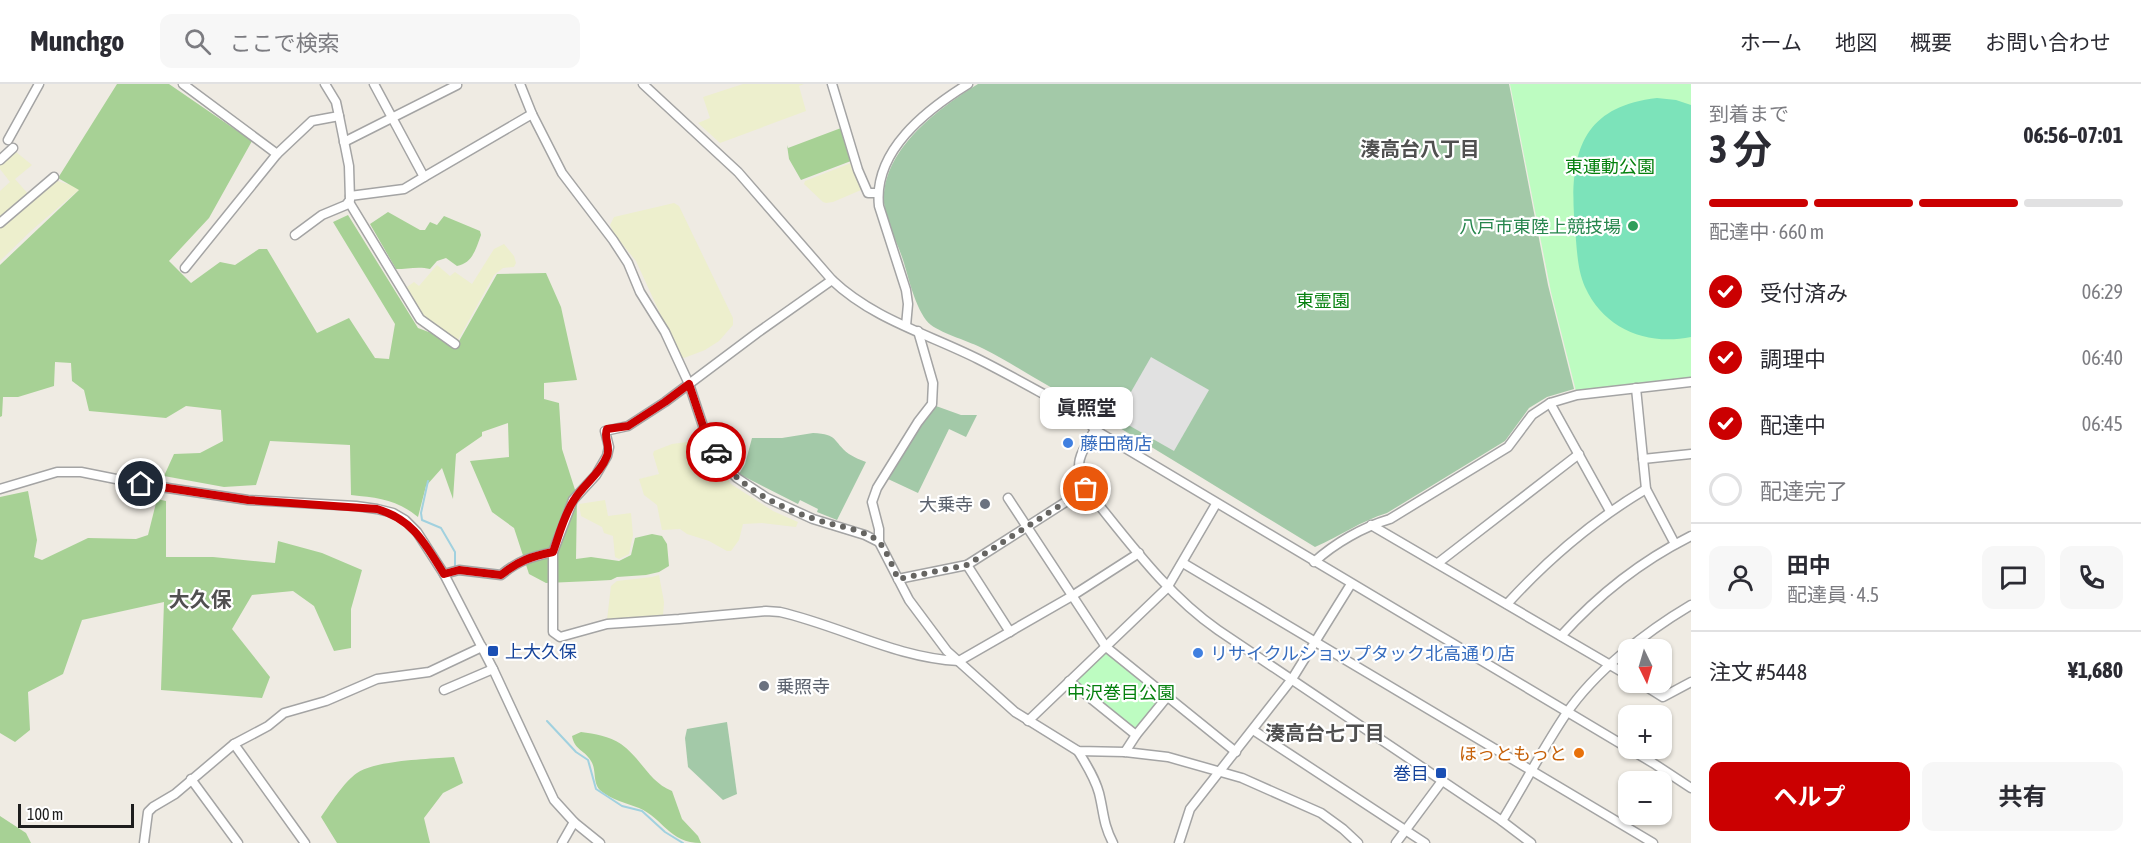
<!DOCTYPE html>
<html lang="ja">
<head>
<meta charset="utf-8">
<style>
	:root { --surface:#fff; --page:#f7f7f7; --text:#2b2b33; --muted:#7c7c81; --line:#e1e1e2; --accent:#cb0001 }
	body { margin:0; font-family:"Asap Condensed","Noto Sans JP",sans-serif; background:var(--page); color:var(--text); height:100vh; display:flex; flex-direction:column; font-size:22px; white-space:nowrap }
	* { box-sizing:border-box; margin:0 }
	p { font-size:20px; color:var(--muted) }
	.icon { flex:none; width:33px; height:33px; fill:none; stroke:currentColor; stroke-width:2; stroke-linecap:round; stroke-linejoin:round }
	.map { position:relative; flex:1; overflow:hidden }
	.drawer { display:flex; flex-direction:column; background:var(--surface); width:450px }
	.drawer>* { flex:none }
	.needle { width:39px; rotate:175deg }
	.fabs { position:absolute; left:1618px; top:555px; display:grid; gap:12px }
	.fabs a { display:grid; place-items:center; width:54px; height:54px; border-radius:12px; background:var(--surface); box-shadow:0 2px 4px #0004; font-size:30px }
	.scale { position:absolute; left:18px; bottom:15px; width:116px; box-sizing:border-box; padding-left:6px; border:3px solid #1d1d1d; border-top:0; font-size:16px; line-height:21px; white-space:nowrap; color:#1d1d1d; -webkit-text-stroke:4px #fff; paint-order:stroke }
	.pin { position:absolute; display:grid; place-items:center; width:51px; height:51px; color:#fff; margin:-26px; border:3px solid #fff; border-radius:50%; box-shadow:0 2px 6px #0007 }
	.courier { position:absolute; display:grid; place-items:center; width:60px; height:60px; margin:-30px; border:4px solid #cb0001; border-radius:50%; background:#fff; color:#222; box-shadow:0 2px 8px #0007 }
	.bubble { position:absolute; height:42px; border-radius:12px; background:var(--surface); box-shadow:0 2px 4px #0004; font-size:20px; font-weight:700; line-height:42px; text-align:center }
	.head em { font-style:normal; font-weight:700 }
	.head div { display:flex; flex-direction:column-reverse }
	.head { display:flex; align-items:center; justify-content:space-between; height:102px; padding:0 18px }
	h1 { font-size:39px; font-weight:700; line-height:45px }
	.bar { display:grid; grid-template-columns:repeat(4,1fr); gap:9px 6px; align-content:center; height:72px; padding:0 18px }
	.bar i { height:8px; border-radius:4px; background:var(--line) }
	.bar .current { background:var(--accent) }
	.bar p { grid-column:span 4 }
	.line { display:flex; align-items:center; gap:15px; padding:0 18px; border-top:2px solid var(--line) }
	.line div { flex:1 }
	.round { display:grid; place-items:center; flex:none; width:63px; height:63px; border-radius:12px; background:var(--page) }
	ol { padding:0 18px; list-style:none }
	li { display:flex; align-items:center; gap:18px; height:66px }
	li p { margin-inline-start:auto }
	li .icon { padding:6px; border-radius:50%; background:var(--accent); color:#fff; stroke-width:4 }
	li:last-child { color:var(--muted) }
	li i { width:33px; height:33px; border:3px solid var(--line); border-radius:50% }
	.button { display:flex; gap:12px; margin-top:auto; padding:12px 18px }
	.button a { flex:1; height:69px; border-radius:12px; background:var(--accent); color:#fff; font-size:24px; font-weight:700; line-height:69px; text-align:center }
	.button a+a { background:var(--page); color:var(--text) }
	header { display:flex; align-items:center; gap:36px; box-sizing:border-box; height:84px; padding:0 30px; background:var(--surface); border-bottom:2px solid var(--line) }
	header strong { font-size:28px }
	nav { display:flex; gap:33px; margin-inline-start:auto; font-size:21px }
	.search { width:420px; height:54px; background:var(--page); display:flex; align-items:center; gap:15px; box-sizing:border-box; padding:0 21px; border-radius:12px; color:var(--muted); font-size:22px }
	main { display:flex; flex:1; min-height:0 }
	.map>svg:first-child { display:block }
	.farmland { fill:#edefcd }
	.forest { fill:#a7d195 }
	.cemetery { fill:#a3c9a8 }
	.park { fill:#bdfcc1 }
	.pitch { fill:#7ce3ba }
	.parking { fill:#e1e1e1 }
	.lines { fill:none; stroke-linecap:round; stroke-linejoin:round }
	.stream { stroke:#a1d1df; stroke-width:2 }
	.minor-casing { stroke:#a4a4a4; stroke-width:11 }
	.minor { stroke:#fff; stroke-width:8 }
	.done { stroke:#666562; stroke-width:6; stroke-dasharray:0 10.8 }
	.route { stroke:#cb0001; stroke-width:8 }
	.leisure-dot { fill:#2e9e5b; stroke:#fff; stroke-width:2 }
	.shop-dot { fill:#3f7fe0; stroke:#fff; stroke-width:2 }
	.worship-dot { fill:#6b7280; stroke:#fff; stroke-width:2 }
	.transit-dot { fill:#1a4fb4; stroke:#fff; stroke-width:2 }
	.food-dot { fill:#e8710a; stroke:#fff; stroke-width:2 }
	.labels { text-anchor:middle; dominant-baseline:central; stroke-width:4.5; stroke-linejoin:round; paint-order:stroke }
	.park-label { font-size:18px; fill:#06810f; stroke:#fff }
	.leisure-label { font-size:18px; fill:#27864d; stroke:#fff; text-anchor:end }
	.shop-label { font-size:18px; fill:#366cbe; stroke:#fff; text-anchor:start }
	.worship-label { font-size:18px; fill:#5b616d; stroke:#fff; text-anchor:end }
	.transit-label { font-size:18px; fill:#164399; stroke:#fff; text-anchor:start }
	.food-label { font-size:18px; fill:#c56008; stroke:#fff; text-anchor:end }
	.neighbourhood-label { font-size:20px; font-weight:bold; fill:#505050; stroke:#fff }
	.quarter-label { font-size:21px; font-weight:bold; fill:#505050; stroke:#fff }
</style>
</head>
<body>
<header>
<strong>Munchgo</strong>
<div class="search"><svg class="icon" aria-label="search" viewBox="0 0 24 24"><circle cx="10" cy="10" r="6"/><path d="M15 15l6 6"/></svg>ここで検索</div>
<nav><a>ホーム</a><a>地図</a><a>概要</a><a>お問い合わせ</a></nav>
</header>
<main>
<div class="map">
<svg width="1691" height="759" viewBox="0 0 1691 759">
	<rect width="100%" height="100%" fill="#efebe3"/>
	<g class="farmland">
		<polygon points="743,0 804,0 799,2 806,27 720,59 698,39 710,34 703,13"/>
		<polygon points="16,68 32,81 15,95 29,111 0,134 0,107 10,98 0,85 0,80 12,69"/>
		<polygon points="851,79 861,106 833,118 826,119 823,118 804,100 805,97"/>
		<polygon points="54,96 81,104 32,146 0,177 0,143"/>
		<polygon points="674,119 679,122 733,234 733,241 719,257 705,266 684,274 679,271 636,177 614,150 610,141 614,133"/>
		<polygon points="504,160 514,172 516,179 514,183 503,184 494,191 458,256 456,256 425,236 407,203 414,198 419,202 437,181 450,192 455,188 472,200 494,165"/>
		<polygon points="695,357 706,364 731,400 773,427 798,438 796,443 762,439 743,440 739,456 731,467 727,467 709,457 687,450 680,445 662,446 657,421 644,411 639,395 659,390 653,370 654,367 672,360"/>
		<polygon points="605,416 608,432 631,429 633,451 629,470 619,475 615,473 613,452 604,449 602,443 581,432 579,420"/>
		<polygon points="659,491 664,518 663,532 607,536 611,502 617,497 652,493"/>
	</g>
	<g class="forest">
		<path d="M117,0H169L252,57L209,134L169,177L191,199L220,178L235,181L259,165H267L317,249L349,234L375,274L389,275L395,240L333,138L348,131L418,244L458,259L497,190L546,189L561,223L577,296L544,299V315L559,319L562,365L577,412L576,475L591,473L619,477L631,471L635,454L652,450L662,452L667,460L669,482L659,488L646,491L617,493L611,496L592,497L546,499L529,490L514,444L492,428L470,377L509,373L508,339L482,348V352L456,370L453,415L442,384L426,402L418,433C396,415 378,414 351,411L350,361L270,357L256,401L224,403L164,392L174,370L200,369L223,357L221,326L186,322L166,334L89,327L84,306L72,297L71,279L55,278L54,302L18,313H3L2,332L0,333V181L79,106L58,94Z"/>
		<polygon points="841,44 851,77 801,96 789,75 787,61 788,64"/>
		<path d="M388,128L420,146H425L430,138L437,141L444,132L480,147L481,151C476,164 473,179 457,182L446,174L437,177L430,185C419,182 407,185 396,185L370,140Z"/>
		<polygon points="28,407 37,456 34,473 42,476 88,454 136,455 148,451 157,415 166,417 166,473 213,473 275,479 278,457 322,469 362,486 351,525 351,564 334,567 314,522 293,507 252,511 232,545 270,593 262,614 161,606 164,518 82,536 63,590 28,608 30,646 15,658 0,649 0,413"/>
		<path d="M581,648C595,650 609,652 621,660C641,674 649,698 672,707L682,735L698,752L701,759C669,759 663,734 639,724C626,719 612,716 601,707C592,699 597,686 591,677C585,666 575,667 572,652Z"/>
		<path d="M454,673L463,699L443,709L424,734L430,759H337L321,733C330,720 344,698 357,689C376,676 430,675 454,673Z"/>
		<polygon points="0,732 26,749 31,759 0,759"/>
	</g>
	<g class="cemetery">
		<path d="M978,0H1509L1548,201L1574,305L1547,313L1529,324L1505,357L1387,429C1361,437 1340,452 1315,463C1226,409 1137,353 1047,301C1026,289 1006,276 984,265C969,257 943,250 931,241C917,230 909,196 904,179C898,159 886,139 884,119C881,66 939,24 978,0Z"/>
		<polygon points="936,322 961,331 977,331 966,353 949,345 918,409 888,395 922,340"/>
		<path d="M813,349C839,350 832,357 849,370C854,373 860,376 866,378L837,436L817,428L818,425L800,416L798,420L739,390L745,380L752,354H782Z"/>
		<polygon points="727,638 737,710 723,716 688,683 685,654 687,645"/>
	</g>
	<g class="park">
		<polygon points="1510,0 1691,0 1691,298 1577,311 1551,208"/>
		<polygon points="1106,563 1167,613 1136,651 1069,597"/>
	</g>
	<path class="pitch" d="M1657,14L1676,16L1691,21V253C1647,262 1604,245 1585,203C1577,185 1577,164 1575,145C1569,76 1577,23 1657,14Z"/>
	<polygon class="parking" points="1151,273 1209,306 1174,367 1116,334"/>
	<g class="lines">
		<g class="stream">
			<polyline points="428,397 421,429 422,436 441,444 455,468 455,483"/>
			<polyline points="547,637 576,668 588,676 596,705 622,722 642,727 665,748 683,759"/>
		</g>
		<defs>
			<g id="minor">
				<polyline points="183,0 277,70"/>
				<polyline points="374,0 424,93 532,30 562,89 613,156 628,179 640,208 665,248 689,300 706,351 722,379 737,394 767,414 813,435 865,451 879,458"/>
				<polyline points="520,0 532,30"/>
				<path d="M643,0L738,88L832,196C873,235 928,250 978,275C1014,293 1048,313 1084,332L1095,346L1653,679L1691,704"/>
				<polyline points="832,0 858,86 868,109 877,109"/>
				<polyline points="8,56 39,0"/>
				<polyline points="344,58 457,1"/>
				<polyline points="0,76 13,64"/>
				<polyline points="350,112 404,105 424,93"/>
				<polyline points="349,118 420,235 455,260"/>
				<polyline points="0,139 54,93"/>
				<polyline points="295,151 322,131 346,121 350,116 349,82 339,32"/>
				<polyline points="185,184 277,70 312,37 339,32 336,18 325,0"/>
				<path d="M906,242L908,220L906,206L879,122C873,67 926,26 968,0"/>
				<polyline points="918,247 933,299 932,320 918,338 877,404 872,418 879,445 879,458 909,516 947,567 1015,628 1078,667 1125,668 1168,673 1242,694 1321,729 1343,745 1358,759"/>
				<polyline points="1636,304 1646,405 1675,460"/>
				<polyline points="1550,319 1610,427"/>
				<path d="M1095,346C1081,368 1072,380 1086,405C1127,455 1165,509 1218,546L1502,737L1531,759"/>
				<polyline points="1643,375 1691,370"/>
				<polyline points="0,405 57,388 81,388 141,400 248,416 356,422 377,425 393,429 405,436 417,448 444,490 493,585 554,716 574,738 600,759"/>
				<polyline points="1008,414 1106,563 1236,668"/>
				<polyline points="1371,441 1629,592"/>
				<polyline points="553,468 573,416 596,391 607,372 609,363 605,347 628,342 665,318 757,249 832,196"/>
				<path d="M1314,478C1335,459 1363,443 1390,435L1508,363L1532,331L1550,319L1577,311L1691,298"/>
				<polyline points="1183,479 1653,759"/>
				<polyline points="1438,479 1579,370"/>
				<polyline points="967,481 1010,548"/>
				<path d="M444,490L459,486L501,491C519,476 531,473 553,468V548L560,553L607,540L679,535L766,527L780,528C841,542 896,574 959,577L1072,512L1139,469"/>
				<polyline points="898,495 967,481 1086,405"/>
				<path d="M1507,520C1548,475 1594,436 1646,405"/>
				<path d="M1561,552C1598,511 1641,477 1691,452"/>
				<polyline points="1069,597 1136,651"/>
				<polyline points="1639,598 1663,613 1691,598"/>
				<polyline points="444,606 493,585"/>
				<polyline points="1028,637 1167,504 1216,420"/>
				<polyline points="1253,646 1425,759"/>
				<polyline points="234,660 305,759"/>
				<path d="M1078,667C1086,680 1095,694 1099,709C1104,729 1103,740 1113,759"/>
				<polyline points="1125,668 1136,651 1167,613"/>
				<polyline points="191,695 238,759"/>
				<path d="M1502,737C1524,701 1543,664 1566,630C1595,587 1647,547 1691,521"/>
				<polyline points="144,759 148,728 153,723 175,710 234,660 268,642 284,629 326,617 377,595 429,588 482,563"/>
				<polyline points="562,759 574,738"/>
				<polyline points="1179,759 1190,725 1292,595 1351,500"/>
				<polyline points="1396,759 1442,697"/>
			</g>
		</defs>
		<use href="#minor" class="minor-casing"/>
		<use href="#minor" class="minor"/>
	</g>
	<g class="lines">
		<path class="done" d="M716,368C737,405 787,427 827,439C841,442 869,448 879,458C886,465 894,486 898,495L967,481L1086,405"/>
		<path class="route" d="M141,400L248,416L377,425C414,436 425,460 444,490L459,486L501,491C518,477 532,472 553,468C559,451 564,431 574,416C584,400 600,390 607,372C611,362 603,353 607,345L628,342L665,318L689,300L706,351L716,368"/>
	</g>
	<circle class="leisure-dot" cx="1633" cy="142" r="6"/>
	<g class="shop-dot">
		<circle cx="1068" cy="359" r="6"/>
		<circle cx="1198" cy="569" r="6"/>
	</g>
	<g class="worship-dot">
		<circle cx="985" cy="420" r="6"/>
		<circle cx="764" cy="602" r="6"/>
	</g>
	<g class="transit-dot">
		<rect x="487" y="561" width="12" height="12" rx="3"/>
		<rect x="1435" y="683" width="12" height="12" rx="3"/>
	</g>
	<circle class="food-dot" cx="1579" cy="669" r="6"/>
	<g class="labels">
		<g class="park-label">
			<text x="1610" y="82">東運動公園</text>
			<text x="1323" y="216">東霊園</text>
			<text x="1121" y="608">中沢巻目公園</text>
		</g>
		<g class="leisure-label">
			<text x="1621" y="142">八戸市東陸上競技場</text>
		</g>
		<g class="shop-label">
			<text x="1080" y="359">藤田商店</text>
			<text x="1210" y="569">リサイクルショップタック北高通り店</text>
		</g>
		<g class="worship-label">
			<text x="973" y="420">大乗寺</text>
			<text x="776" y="602" text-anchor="start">乗照寺</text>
		</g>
		<g class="transit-label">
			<text x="505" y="567">上大久保</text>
			<text x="1429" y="689" text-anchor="end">巻目</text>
		</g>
		<g class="food-label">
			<text x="1567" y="669">ほっともっと</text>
		</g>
		<g class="neighbourhood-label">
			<text x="1420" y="64">湊高台八丁目</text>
			<text x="1325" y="648">湊高台七丁目</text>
		</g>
		<g class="quarter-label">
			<text x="200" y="515">大久保</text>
		</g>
	</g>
</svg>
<div class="fabs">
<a><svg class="needle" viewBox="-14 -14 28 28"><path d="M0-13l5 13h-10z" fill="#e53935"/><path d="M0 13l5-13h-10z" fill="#7c7c81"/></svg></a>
<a>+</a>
<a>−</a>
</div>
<div class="scale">100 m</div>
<div class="pin" style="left:1086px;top:405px;background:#ea580c"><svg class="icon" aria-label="bag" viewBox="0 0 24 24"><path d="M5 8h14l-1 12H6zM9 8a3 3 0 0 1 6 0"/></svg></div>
<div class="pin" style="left:141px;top:400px;background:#1f2937"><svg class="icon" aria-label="home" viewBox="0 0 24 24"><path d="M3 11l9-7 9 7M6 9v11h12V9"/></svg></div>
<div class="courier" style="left:716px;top:368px"><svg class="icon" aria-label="car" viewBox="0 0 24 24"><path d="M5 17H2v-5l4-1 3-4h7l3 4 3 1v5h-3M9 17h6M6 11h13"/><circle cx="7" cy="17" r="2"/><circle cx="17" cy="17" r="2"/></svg></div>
<div class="bubble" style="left:1040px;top:303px;width:93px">眞照堂</div>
</div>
<section class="drawer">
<div class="head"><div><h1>3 分</h1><p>到着まで</p></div><em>06:56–07:01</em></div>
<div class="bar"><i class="current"></i><i class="current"></i><i class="current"></i><i></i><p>配達中 · 660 m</p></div>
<ol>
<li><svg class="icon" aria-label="check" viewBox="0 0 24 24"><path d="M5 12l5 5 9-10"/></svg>受付済み<p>06:29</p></li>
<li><svg class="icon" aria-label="check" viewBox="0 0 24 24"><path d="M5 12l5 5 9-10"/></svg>調理中<p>06:40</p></li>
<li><svg class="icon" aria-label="check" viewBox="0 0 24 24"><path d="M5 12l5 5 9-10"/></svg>配達中<p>06:45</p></li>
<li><i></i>配達完了</li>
</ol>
<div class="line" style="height:108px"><a class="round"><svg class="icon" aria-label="person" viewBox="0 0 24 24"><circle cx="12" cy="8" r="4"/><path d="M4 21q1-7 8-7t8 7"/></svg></a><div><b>田中</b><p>配達員 · 4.5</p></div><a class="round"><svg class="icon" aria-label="chat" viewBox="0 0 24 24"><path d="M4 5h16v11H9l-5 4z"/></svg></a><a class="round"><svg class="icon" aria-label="phone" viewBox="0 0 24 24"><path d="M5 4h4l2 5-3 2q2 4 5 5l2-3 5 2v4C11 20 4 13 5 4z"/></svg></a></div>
<div class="line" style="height:78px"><div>注文 #5448</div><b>¥1,680</b></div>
<div class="button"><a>ヘルプ</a><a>共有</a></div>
</section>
</main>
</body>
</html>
